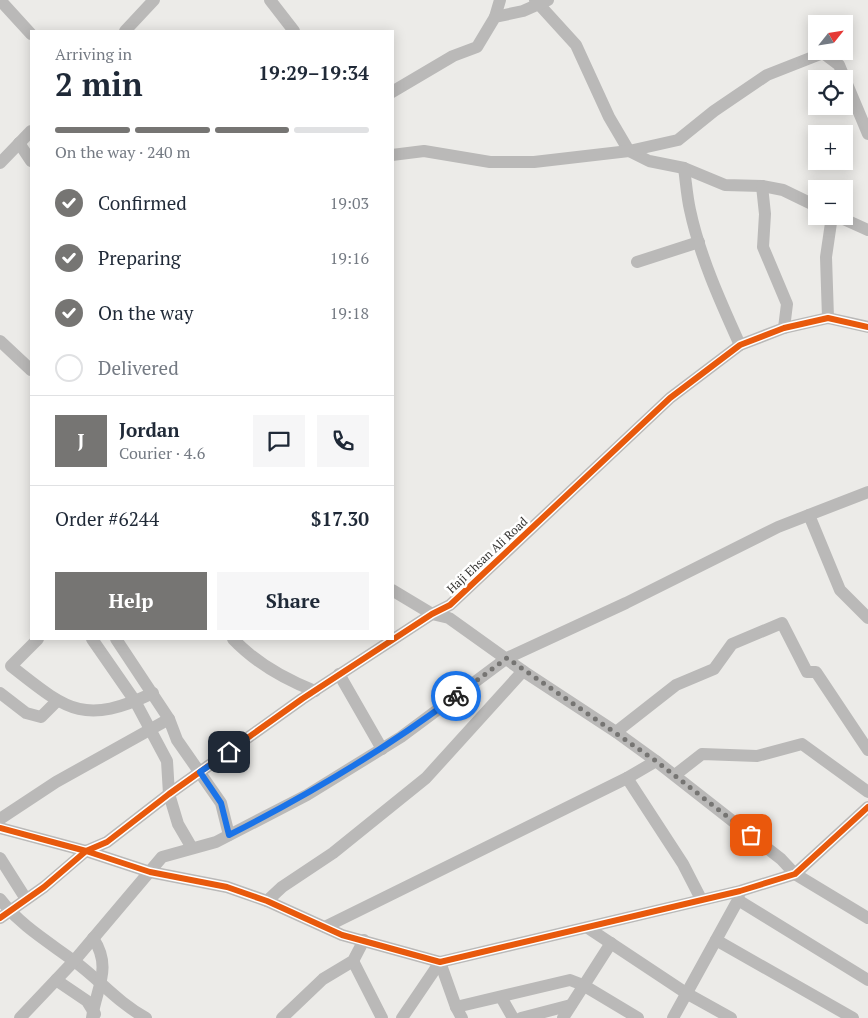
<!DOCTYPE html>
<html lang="en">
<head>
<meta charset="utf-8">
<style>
	:root { --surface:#fff; --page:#f6f6f7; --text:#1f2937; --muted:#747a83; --line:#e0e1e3; --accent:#767573 }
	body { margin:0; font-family:"PT Serif",serif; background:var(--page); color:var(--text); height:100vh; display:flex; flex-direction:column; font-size:19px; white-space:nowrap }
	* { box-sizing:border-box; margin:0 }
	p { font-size:16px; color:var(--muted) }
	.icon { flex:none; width:28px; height:28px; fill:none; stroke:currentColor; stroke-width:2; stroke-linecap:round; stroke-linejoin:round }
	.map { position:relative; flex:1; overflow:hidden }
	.side { position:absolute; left:30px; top:30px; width:364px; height:610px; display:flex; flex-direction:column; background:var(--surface); border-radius:0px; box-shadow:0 2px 12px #0003 }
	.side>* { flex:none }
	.needle { width:32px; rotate:60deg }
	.buttons { position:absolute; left:808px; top:15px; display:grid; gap:10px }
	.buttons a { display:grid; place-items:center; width:45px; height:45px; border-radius:0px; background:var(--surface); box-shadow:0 2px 12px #0003; font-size:25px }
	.pin { position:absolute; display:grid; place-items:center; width:42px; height:42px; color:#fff; margin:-21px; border-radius:10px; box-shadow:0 2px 8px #0006 }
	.courier { position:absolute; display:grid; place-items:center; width:50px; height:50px; margin:-25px; border:4px solid #1a73e8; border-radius:50%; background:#fff; color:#222; box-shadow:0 1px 6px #0007 }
	.headline em { font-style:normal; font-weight:700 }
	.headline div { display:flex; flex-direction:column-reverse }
	.headline { display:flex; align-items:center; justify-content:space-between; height:85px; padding:0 25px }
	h1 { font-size:32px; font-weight:700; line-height:38px }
	.bar { display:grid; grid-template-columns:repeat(4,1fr); gap:8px 5px; align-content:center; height:60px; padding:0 25px }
	.bar i { height:6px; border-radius:4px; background:var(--line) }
	.bar .on { background:var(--accent) }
	.bar p { grid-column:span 4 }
	.line { display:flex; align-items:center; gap:12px; padding:0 25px; border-top:1px solid var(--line) }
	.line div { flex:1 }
	.round { display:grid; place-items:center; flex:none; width:52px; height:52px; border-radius:0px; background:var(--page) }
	ol { padding:0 25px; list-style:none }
	li { display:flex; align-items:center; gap:15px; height:55px }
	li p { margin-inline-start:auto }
	li .icon { padding:5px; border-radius:50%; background:var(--accent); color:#fff; stroke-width:4 }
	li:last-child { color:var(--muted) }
	li i { width:28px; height:28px; border:2px solid var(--line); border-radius:50% }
	.cta { display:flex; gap:10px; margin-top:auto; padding:10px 25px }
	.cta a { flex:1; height:58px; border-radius:0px; background:var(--accent); color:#fff; font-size:20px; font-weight:700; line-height:58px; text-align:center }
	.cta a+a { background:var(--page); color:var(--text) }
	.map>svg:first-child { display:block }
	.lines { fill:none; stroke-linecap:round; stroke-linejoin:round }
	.minor { stroke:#bab9b8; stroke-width:12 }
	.cycleway-casing { stroke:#fff; stroke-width:9 }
	.cycleway { stroke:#e8590c; stroke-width:6 }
	.done { stroke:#767573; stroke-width:5; stroke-dasharray:0 9 }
	.route { stroke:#1a73e8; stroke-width:6 }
	.labels { text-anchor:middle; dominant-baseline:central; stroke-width:5; stroke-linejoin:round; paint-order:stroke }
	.street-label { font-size:12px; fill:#373634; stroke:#fff }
</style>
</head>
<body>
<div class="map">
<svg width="868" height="1018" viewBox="0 0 868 1018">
	<rect width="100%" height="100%" fill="#ecebe8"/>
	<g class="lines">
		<g class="minor">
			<polyline points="0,0 31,34"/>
			<polyline points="270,0 294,31"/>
			<polyline points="535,0 576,45 609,117 629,151 649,161 684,168 725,185 762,186 783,190 816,206"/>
			<polyline points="495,17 500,0"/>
			<polyline points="125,31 154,0"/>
			<polyline points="392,92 453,56 477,47 495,17 523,11 548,0"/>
			<polyline points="19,143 31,161"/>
			<polyline points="392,155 424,151 490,162 534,162 629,151 678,140 714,111 767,75 823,53 839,65 868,134"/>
			<polyline points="0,163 31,131"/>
			<path d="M684,168C686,182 687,197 690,210C700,257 721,303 740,345"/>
			<polyline points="762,186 765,214 763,247 787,304 784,328"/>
			<polyline points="837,216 868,230"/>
			<polyline points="637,262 699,242"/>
			<polyline points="828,318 826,257 832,216"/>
			<polyline points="0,341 31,370"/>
			<polyline points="809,515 840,590 868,618"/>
			<polyline points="392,590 432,614 449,618 523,671 616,732 656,761 781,859 795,874 868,918"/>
			<path d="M38,639L11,666C67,710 83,726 153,693"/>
			<polyline points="92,639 135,701 167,761 169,794 178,824 192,848"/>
			<polyline points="116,639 169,719"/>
			<path d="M233,639C256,663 284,679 315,691"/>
			<polyline points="339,674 382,749"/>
			<polyline points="0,693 26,713 41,717 57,701"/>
			<polyline points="616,732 676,685 714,669 732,644 782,623 807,672 816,672 868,750"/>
			<polyline points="675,775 702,754 757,756 802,744 868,792"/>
			<polyline points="627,778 683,864 701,899"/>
			<polyline points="0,819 56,782 169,719 177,740 221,803 229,835"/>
			<polyline points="0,828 86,851 150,872 227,887 267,901 342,935 440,962 740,891 795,874 868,807"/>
			<polyline points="0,858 26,899"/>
			<path d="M0,899C21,926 47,941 74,961C100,980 117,1002 146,1018"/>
			<polyline points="738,900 868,980"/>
			<polyline points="267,901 282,887 333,853 426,778 523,671"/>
			<polyline points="0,918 44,887 86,851 107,842 169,794 302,699 432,614 450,605 670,398 740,345 784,328 828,318 868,327"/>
			<polyline points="325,927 627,778 656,761"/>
			<polyline points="588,928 686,993 731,1018"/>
			<polyline points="716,940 853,1018"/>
			<polyline points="353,961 382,1018"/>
			<polyline points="440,962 456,1007 462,1018"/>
			<polyline points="56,980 87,1001 95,1014"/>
			<polyline points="501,997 513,1018"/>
			<polyline points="456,1007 570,980 583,985 638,1018"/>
			<polyline points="20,1018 74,961 162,857 216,842 307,795 401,737 507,658 626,603 778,527 868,492"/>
			<path d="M92,1018C96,988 113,968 93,938"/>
			<polyline points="282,1018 323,979 353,961 364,940"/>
			<polyline points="402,1018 440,962"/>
			<polyline points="521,1018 571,1005"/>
			<polyline points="563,1018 611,943"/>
			<polyline points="673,1018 738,900 739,894"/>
		</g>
		<defs>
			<g id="cycleway">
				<polyline points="0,828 86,851 150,872 227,887 267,901 342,935 440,962 740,891 795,874 868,807"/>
				<polyline points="0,918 44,887 86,851 107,842 169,794 302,699 432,614 450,605 670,398 740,345 784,328 828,318 868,327"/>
			</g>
		</defs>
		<use href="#cycleway" class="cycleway-casing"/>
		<use href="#cycleway" class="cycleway"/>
	</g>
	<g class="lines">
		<polyline class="done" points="456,696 507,658 656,761 751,835"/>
		<path class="route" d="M229,752L200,772L221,803L229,835C310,794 383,751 456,696"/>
	</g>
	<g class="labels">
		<g class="street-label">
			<text transform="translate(487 555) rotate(-43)">Haji Ehsan Ali Road</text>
		</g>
	</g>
</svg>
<div class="buttons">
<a><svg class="needle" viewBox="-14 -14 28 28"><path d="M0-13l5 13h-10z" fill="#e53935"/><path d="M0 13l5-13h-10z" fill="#747a83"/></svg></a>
<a><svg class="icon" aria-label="locate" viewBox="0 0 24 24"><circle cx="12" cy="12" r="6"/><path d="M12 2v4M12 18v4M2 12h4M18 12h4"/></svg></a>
<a>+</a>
<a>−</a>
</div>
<div class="pin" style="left:751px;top:835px;background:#ea580c"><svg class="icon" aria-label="bag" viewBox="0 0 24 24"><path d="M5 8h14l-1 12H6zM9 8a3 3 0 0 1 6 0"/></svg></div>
<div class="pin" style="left:229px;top:752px;background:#1f2937"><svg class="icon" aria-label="home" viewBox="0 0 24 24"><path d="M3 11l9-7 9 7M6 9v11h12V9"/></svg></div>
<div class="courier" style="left:456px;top:696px"><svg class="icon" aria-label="bike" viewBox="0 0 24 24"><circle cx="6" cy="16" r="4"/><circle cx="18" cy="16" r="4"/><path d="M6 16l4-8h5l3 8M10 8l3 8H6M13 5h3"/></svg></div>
<section class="side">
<div class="headline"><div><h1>2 min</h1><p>Arriving in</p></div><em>19:29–19:34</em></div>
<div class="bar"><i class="on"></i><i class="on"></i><i class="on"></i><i></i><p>On the way · 240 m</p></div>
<ol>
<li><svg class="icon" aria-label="check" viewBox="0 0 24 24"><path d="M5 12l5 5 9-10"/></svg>Confirmed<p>19:03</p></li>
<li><svg class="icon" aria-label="check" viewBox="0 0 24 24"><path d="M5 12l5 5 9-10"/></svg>Preparing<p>19:16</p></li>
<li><svg class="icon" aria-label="check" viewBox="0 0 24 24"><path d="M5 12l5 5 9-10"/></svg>On the way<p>19:18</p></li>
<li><i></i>Delivered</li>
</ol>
<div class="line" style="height:90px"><b class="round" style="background:var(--accent);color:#fff">J</b><div><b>Jordan</b><p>Courier · 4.6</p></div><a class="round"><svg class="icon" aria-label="chat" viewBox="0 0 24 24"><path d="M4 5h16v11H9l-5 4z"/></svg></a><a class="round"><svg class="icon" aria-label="phone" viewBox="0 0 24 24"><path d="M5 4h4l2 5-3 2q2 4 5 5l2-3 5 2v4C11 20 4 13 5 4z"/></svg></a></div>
<div class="line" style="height:65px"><div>Order #6244</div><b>$17.30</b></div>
<div class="cta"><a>Help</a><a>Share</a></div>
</section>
</div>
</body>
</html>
